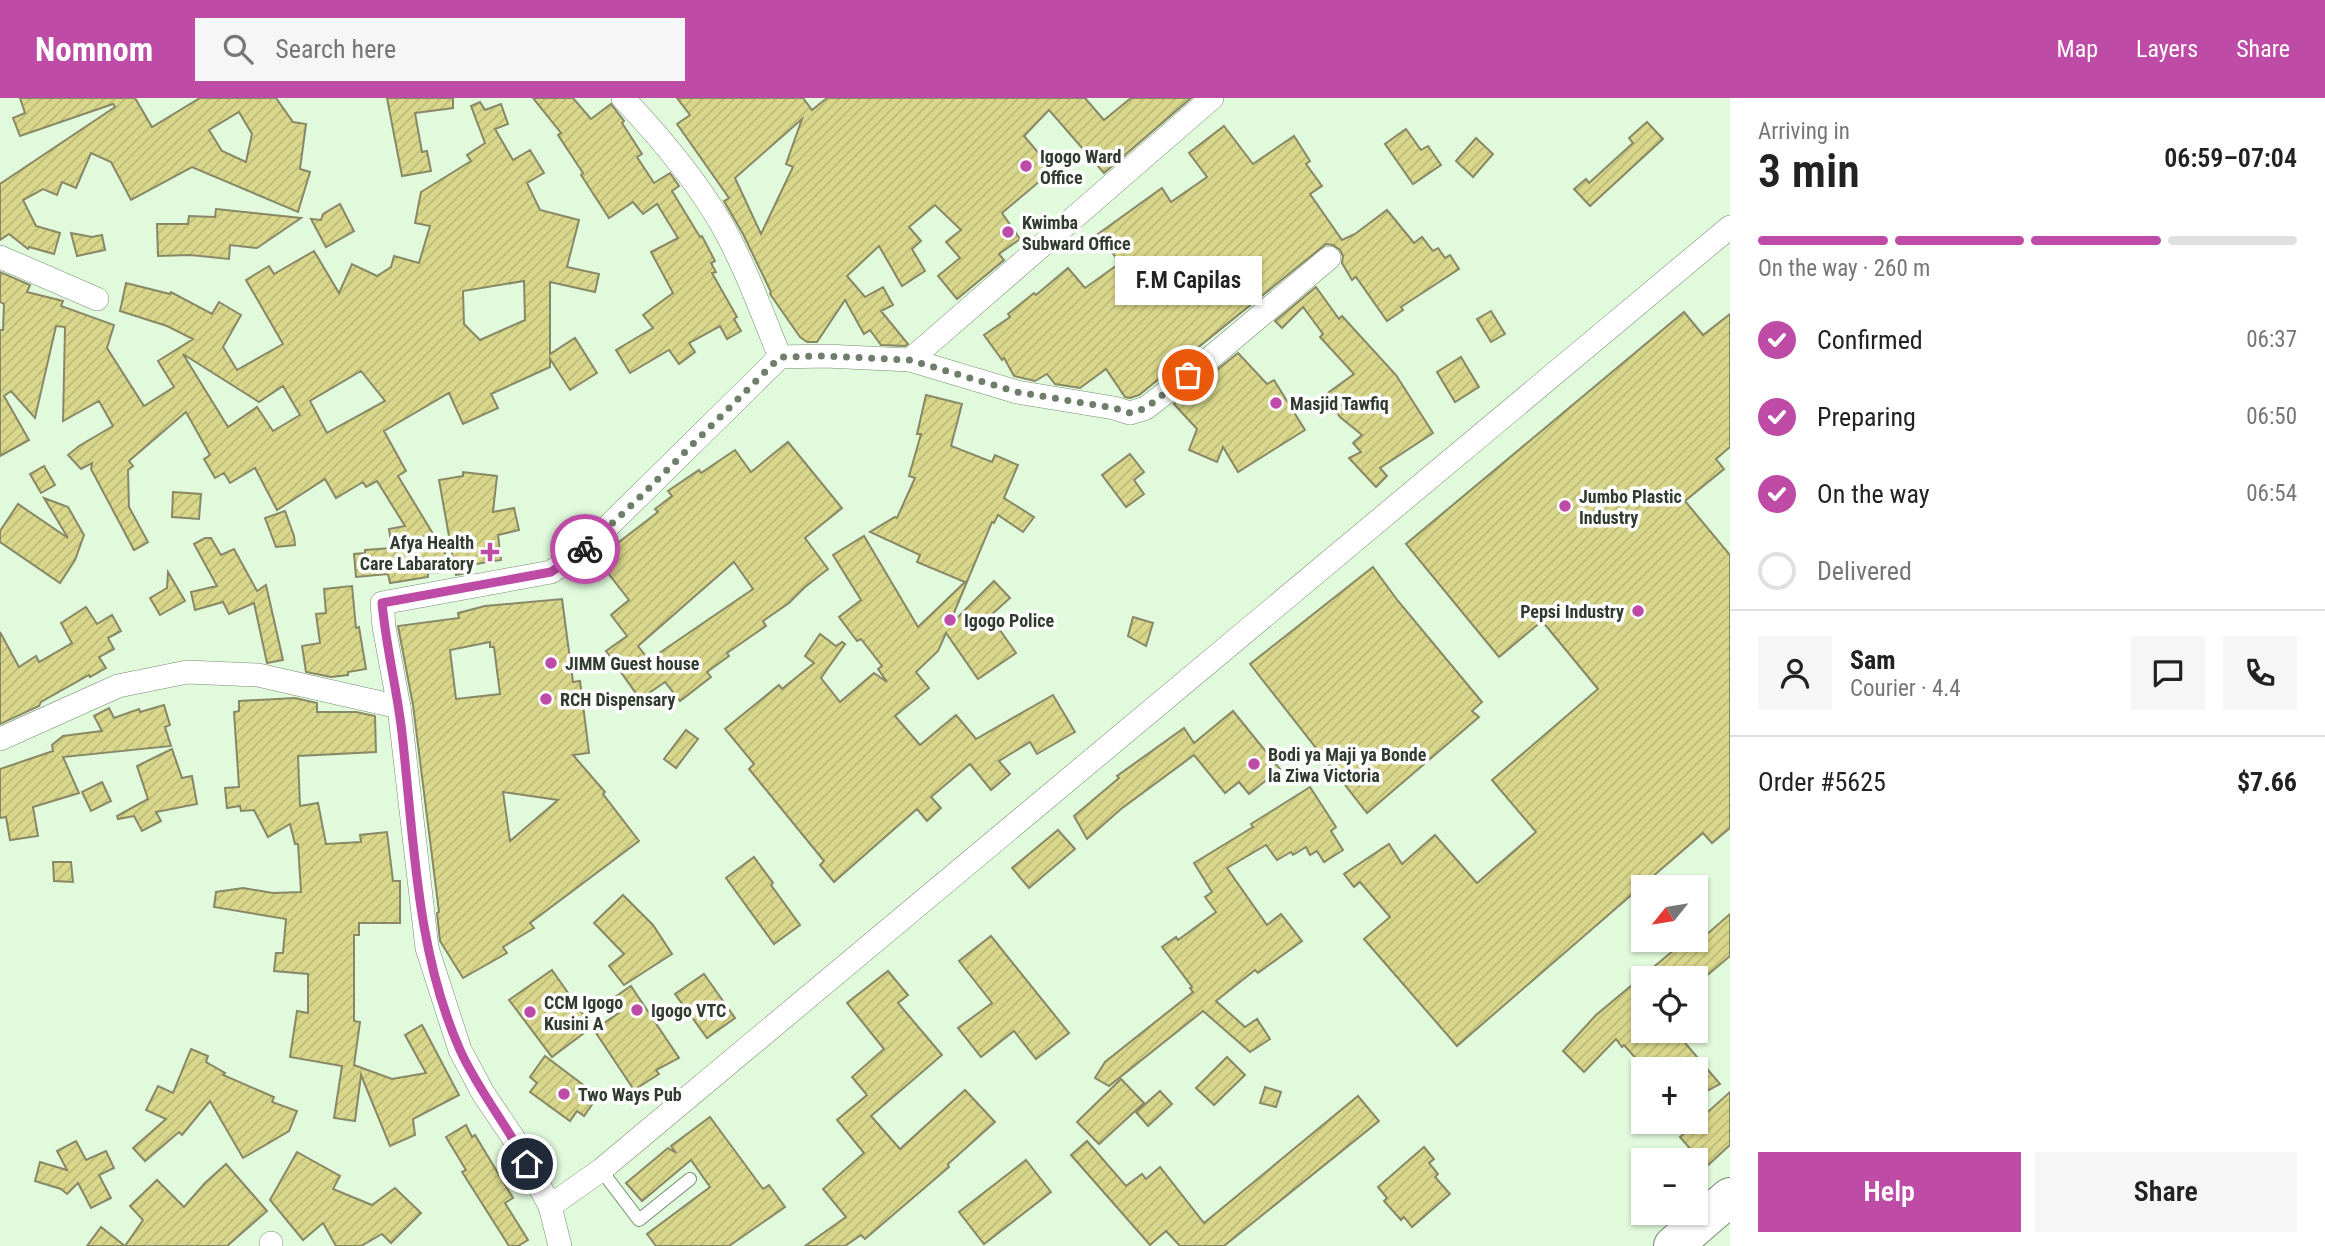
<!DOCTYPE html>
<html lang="en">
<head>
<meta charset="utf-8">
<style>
	:root { --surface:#fff; --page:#f6f6f6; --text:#222; --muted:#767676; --line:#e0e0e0; --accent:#be4ba5 }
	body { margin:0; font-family:"Roboto Condensed",sans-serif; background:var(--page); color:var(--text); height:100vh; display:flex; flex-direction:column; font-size:26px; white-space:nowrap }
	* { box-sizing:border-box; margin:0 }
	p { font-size:23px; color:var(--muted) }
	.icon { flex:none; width:38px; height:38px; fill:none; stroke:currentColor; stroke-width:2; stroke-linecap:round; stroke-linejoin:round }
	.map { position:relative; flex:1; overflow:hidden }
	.side { display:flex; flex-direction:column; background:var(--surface); width:595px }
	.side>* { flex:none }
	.needle { width:46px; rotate:240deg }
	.controls { position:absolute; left:1631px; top:777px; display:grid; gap:14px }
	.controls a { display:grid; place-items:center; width:77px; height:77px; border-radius:0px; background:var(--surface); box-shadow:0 2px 5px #0004; font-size:35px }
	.pin { position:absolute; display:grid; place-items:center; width:60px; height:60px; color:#fff; margin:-30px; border:4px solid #fff; border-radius:50%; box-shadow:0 2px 7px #0007 }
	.courier { position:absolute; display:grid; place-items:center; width:70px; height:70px; margin:-35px; border:5px solid #be4ba5; border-radius:50%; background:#fff; color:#222; box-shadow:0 2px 9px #0007 }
	.bubble { position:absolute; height:49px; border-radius:0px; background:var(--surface); box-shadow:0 2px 5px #0004; font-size:23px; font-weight:600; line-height:49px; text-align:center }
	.headline em { font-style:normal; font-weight:600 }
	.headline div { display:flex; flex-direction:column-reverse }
	.headline { display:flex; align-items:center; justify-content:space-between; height:119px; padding:0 28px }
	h1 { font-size:46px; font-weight:600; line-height:52px }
	.bar { display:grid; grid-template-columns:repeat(4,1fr); gap:10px 7px; align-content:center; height:84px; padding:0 28px }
	.bar i { height:9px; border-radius:5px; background:var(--line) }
	.bar .selected { background:var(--accent) }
	.bar p { grid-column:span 4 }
	.line { display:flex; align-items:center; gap:18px; padding:0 28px; border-top:2px solid var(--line) }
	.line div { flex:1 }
	.round { display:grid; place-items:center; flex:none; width:74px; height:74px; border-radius:0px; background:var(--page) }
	ol { padding:0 28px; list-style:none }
	li { display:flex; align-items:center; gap:21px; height:77px }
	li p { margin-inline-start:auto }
	li .icon { padding:7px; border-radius:50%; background:var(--accent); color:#fff; stroke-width:4 }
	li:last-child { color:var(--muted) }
	li i { width:38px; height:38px; border:4px solid var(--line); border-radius:50% }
	.primary-button { display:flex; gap:14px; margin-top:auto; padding:14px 28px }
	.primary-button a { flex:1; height:80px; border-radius:0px; background:var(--accent); color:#fff; font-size:28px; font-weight:600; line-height:80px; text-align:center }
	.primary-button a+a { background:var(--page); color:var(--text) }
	header { display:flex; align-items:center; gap:42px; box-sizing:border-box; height:98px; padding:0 35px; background:var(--accent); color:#fff }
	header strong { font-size:33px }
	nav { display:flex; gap:38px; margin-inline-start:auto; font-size:24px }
	.search { width:490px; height:63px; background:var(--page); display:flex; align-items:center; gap:18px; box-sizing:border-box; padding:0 24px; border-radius:0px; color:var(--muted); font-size:26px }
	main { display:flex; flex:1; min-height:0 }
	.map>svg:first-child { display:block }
	.building { fill:url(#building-hatch); stroke:#886; stroke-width:2; fill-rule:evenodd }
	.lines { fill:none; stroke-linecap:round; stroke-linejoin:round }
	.lane-casing { stroke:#758c70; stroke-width:14 }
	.street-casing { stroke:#758c70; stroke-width:24 }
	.highway-casing { stroke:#758c70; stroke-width:40 }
	.lane { stroke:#fff; stroke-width:12 }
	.street { stroke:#fff; stroke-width:23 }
	.highway { stroke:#fff; stroke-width:38 }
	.done { stroke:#6f7e6b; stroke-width:7; stroke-dasharray:0 12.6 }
	.route { stroke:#be4ba5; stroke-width:9 }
	.poi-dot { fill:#be4ba5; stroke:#fefefe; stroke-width:2.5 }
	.labels { text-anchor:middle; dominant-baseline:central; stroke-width:7; stroke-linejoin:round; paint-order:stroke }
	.poi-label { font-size:18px; font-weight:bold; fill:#313b2f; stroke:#fefefe; text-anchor:start }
</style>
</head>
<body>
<header>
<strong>Nomnom</strong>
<div class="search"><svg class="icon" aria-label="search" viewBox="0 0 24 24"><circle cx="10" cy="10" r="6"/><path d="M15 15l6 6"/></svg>Search here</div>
<nav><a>Map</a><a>Layers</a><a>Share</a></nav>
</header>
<main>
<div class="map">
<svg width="1730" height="1148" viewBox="0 0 1730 1148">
	<defs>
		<pattern id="building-hatch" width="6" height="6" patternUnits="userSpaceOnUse" patternTransform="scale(1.75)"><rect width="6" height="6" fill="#d9d78b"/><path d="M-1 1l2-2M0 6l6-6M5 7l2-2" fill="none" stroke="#bbb978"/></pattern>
	</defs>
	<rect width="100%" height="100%" fill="#e1fadb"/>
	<g class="building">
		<path d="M20,0H135L152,29L200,0H276L293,24L306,26L300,71L310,74L298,114L192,69L131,102L111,64L91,55L76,90L62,84L57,97L43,91L23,102L36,128L60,135L54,156L29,149L28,151L9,136L0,142V86L115,9L113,6L20,38L13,20L25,15ZM239,14L252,36L246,64L222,53L209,32Z"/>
		<polygon points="387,0 453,0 453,10 415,15 422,54 427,53 431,73 402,78"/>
		<polygon points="533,0 573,0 591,21 611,6 624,23 622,25 642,56 637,59 654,85 670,75 679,88 672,93 700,139 702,138 715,163 711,165 716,174 712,175 737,219 734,221 741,233 727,241 720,228 689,245 695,254 679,266 669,252 630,275 616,252 653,230 643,217 673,195 651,154 678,140 657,106 643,116 633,104 609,120 581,77 583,75 558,37 561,35"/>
		<path d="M677,0H803L812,12L827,0H1085L1104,22L1131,0H1191L1104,75L1049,12L1024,38L1053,72L1002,115L1020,141L999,156L1004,162L957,201L938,178L960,160L946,144L961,132L935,107L909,129L921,143L912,151L925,173L902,188L879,148L847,178L865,199L883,189L893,207L881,213L908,246L905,248L881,247L870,232L864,236L845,202L817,244H807L800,239L770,196L771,194L743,136L724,103L729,100L677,26L690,17ZM802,21L786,66L793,69L761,136L735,80Z"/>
		<path d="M480,4L485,12L501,6L508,26L495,31L513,62L530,52L544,75L527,85L540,112L579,122L567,169L599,176L595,194L550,184V256L575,240L597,275L570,292L550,261V269L491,296L498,310L463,326L449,295L384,333L406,373L398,378L455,472L439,382L463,378V374L497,378L493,414L514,410L519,432L498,437L501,462L470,467V475L456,477L455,473L428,475V479L390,485L388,476L356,479L354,456L365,455V452L392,450L389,431L405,428L377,383L366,389L363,384L336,400L325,381L277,412L255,370L230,385L224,375L215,380L204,361L210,357L186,314L129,363L133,368L128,372L129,409L148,444L134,452L91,371L92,365L81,371L68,357L79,348L113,328L99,303L63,323L65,229L56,228L35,320L11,293L4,298L29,342L0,358V232H3L4,206L0,204V174L30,187L27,194L63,203L61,208L114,227L107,250L144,308L174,289L158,263L193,241L167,228L120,213L126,185L170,196L171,194L212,216L219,204L241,217L223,249L237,272L283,246L246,182L269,168L274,176L314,153L339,195L352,166L377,178L391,169L394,158L419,165L430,128L415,125L421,94L471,63L467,57L485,45L471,8ZM524,183L525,222L480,242L464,226L463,193ZM183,256L259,304L283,288L300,317L273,333L257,309L228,329ZM361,273L385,303L327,335L310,303Z"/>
		<polygon points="1647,24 1663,41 1590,108 1574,91 1586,81 1589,85 1633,45 1629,40"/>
		<polygon points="1224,28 1253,66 1294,38 1310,63 1306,66 1322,88 1310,96 1342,142 1355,136 1387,112 1414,145 1422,139 1433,153 1438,150 1445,160 1450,157 1459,171 1401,209 1403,212 1387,223 1356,179 1352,182 1342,165 1343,158 1340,152 1333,147 1326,146 1139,297 1130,300 1125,299 1106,271 1080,290 1055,286 1047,276 1035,283 1014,278 1004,260 1002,262 984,237 1010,219 1008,216 1034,195 1036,197 1068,170 1085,190 1120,165 1098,136 1162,90 1171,104 1207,79 1189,55"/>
		<polygon points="1406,31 1421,52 1428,48 1441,67 1413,86 1385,46"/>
		<polygon points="1476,40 1493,56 1473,79 1456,63"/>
		<polygon points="340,106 354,133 326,149 311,121 321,122 323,116"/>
		<polygon points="216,111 301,120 257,150 230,147 229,161 190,157 158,158 157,126 188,126 189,118 215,119"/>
		<polygon points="71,135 92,139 102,137 105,152 77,158"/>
		<polygon points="1316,189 1339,221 1342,218 1396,277 1433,335 1380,370 1387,378 1376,389 1349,360 1361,354 1353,345 1362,337 1340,319 1325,297 1354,276 1320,239 1323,236 1303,209 1282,230 1275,223"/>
		<polygon points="1491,213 1505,236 1491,244 1477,221"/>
		<polygon points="1684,214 1703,237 1730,216 1730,349 1716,361 1724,371 1685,403 1730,457 1730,730 1712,745 1703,735 1457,948 1364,841 1390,819 1360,784 1354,789 1344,776 1389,746 1402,766 1435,737 1477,785 1536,734 1492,682 1598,591 1542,523 1499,559 1406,446"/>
		<polygon points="1238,255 1267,286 1274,282 1305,332 1238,374 1223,349 1217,364 1189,352 1197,331 1174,306"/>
		<polygon points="1461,259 1479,289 1455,304 1437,274"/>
		<polygon points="926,297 962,306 951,348 992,364 995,357 1018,367 1004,400 1034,419 1023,434 998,417 994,425 992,424 948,529 994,483 1010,500 990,518 1016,555 978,581 946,535 938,553 916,574 929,590 895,618 920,647 956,617 976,641 1053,597 1075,634 1037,656 1030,644 999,663 1010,676 991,692 970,666 931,699 941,710 927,723 917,711 834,784 820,767 824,763 749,671 754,666 725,631 779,587 782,591 814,565 805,558 820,536 836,548 842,544 845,546 821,580 840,604 874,575 887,584 878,571 882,568 861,541 857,543 839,519 861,502 833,457 864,438 918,529 965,484 917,464 920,457 870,434 895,419 897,420 915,380 909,378 921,336 917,336"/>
		<path d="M788,344L842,410L805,440L828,471L805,489L789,505L763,523L766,528L727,555L729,558L707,574L711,579L680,603L665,584L640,601L606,553L627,538L611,517L629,502L597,461L658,414L655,411L672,398L668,393L699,372L701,375L735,352L751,374ZM734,464L753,491L649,562L638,548Z"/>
		<polygon points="1130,356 1144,374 1134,382 1144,396 1126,409 1102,377"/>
		<polygon points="44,368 55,387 41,395 30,376"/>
		<polygon points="173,394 201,396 199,421 172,419"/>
		<polygon points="44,400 68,409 84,437 75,462 60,485 0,444 0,433 18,406 68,440"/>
		<polygon points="285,413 294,438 295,447 276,449 265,420"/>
		<polygon points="205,440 211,440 221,457 234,451 257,493 266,487 283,562 267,565 254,505 229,516 223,504 195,512 191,494 217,488 194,446"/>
		<polygon points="1373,469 1398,503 1482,604 1472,613 1479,619 1367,715 1250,566"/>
		<polygon points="168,474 185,503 160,517 150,500 167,490"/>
		<polygon points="352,488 356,530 359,529 366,571 348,574 348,577 331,579 306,574 302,548 320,545 316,516 326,515 324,491"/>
		<path d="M562,501L573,584L580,583L589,655L573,657L605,694L603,696L639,743L530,825L534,830L503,849L507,855L463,880L440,843L437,815L439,814L413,607L398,528L459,520L458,515L485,508ZM490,544V549H494L500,596L456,601L450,552ZM503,694L558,702L510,743Z"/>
		<polygon points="86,509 97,526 112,517 121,533 108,540 114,551 99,559 106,570 90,579 89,577 41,604 39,608 0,626 0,534 19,569 36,558 39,564 72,545 61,525"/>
		<polygon points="1133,519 1153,525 1146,548 1128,538"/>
		<polygon points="295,600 317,605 317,614 356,614 375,618 376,654 298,658 300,708 318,705 326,746 361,744 360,737 387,734 393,783 400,783 400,825 359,825 359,837 354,837 354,923 360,924 354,967 392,981 426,975 405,937 422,927 459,997 413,1021 415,1037 390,1048 361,977 355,1023 334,1020 342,968 290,959 297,913 308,915 308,876 274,873 276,855 283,855 286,821 214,809 216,794 243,790 273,795 301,794 298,746 295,746 290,726 268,739 254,712 241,713 240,708 227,710 225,690 239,689 234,614 239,613 239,603"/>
		<polygon points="164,607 170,627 165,629 171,648 63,659 79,695 33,709 38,738 10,742 6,719 0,720 0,671 53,653 52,647 63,638 102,633 94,618 109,610 114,620 139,611 140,614"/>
		<polygon points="1233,613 1280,671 1249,696 1239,684 1225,695 1194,657 1121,711 1087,741 1074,718 1119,680 1117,678 1184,630 1194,645"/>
		<polygon points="686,632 698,641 676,670 664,661"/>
		<polygon points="172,651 182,680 192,678 197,706 156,714 161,723 142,733 134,718 118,721 117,718 148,701 137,668"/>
		<polygon points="102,684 111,703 91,713 82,694"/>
		<polygon points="1310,689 1336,729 1331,733 1343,752 1324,764 1317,753 1310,757 1306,749 1293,757 1291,754 1277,762 1266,747 1227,770 1267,827 1281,816 1302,843 1258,875 1255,872 1216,903 1245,929 1257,921 1270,941 1250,954 1203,913 1109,988 1095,980 1105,964 1193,894 1190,890 1192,889 1162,849 1176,839 1178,842 1216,814 1205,799 1212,794 1194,765 1253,729 1251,726"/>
		<polygon points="1058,732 1075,751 1029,790 1012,770"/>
		<polygon points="754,759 773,785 771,787 800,827 774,846 726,780"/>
		<polygon points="53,764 71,764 73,784 54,783"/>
		<polygon points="623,797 653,827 672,856 624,887 609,868 624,856 594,825"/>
		<polygon points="1730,816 1730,858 1704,880 1643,880 1643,933 1675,933 1720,986 1696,999 1696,971 1645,971 1624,947 1622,949 1616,941 1584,974 1563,953 1596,917 1686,842 1696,842 1696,834 1701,830 1706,837"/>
		<polygon points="991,838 1069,935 1036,961 1014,933 981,959 958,930 992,905 959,863"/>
		<polygon points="552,872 592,929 552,959 509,902"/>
		<polygon points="888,873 908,897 898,905 942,957 871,1018 900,1051 965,992 995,1024 948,1066 949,1069 865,1141 861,1137 845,1148 805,1148 846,1119 823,1091 864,1055 837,1022 867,997 852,979 884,951 847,905"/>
		<polygon points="704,876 735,920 707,940 675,896"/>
		<polygon points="631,888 679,960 656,972 659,976 634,992 594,932 623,912 615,899"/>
		<polygon points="191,951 208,958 206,964 225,975 223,977 274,999 272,1004 297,1013 289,1033 243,1060 210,1003 182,1037 179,1034 145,1063 133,1050 166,1021 146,1012 158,988 173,995"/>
		<polygon points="545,958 598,998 584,1018 577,1013 570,1023 530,994 537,985 530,979"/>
		<polygon points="1227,959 1245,977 1214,1007 1196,990"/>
		<polygon points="1121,981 1144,1005 1099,1046 1077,1024"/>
		<polygon points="1265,989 1281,994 1276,1009 1260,1005"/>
		<polygon points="1160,993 1172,1006 1148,1028 1136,1014"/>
		<polygon points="1730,994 1730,1047 1706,1069 1680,1039"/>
		<polygon points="1358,998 1379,1023 1224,1148 1180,1148 1166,1133 1150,1147 1071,1057 1087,1043 1126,1088 1142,1076 1146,1081 1160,1069 1204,1125"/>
		<polygon points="710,1019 763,1091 769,1087 785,1109 729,1148 656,1148 647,1136 710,1089 691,1062 642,1103 626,1085 668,1050 676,1055 671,1048"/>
		<polygon points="466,1027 472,1039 475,1037 513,1100 505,1105 528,1142 518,1148 509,1148 462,1074 466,1072 446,1039"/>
		<polygon points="76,1043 86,1062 106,1053 114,1070 99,1077 111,1100 91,1110 78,1085 67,1096 61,1091 35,1083 40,1064 67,1072 57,1053"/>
		<polygon points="1424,1049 1434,1061 1429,1065 1438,1076 1435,1079 1450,1096 1412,1129 1404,1119 1401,1122 1384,1103 1387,1100 1378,1089"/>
		<polygon points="297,1054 340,1078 333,1091 372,1107 395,1090 421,1115 391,1145 382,1136 361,1148 336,1148 323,1125 303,1142 270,1102"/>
		<polygon points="1026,1062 1051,1094 984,1146 959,1114"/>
		<polygon points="226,1066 267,1113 227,1148 87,1148 101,1129 125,1148 143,1122 130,1108 157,1082 184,1109 205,1085"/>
	</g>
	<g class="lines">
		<defs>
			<polyline id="lane" points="601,1072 639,1122 690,1081"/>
			<g id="street">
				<path d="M623,0C660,39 695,80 722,127C745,168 762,215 780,259"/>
				<polyline points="0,159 97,201"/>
				<polyline points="910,262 1212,0"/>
				<polyline points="0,641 118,588 187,574 258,577 399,609"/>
				<polyline points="550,1108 601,1072 1730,129"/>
				<polyline points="271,1148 271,1145"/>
				<polyline points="560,1148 550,1108 516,1044 483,995 460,952 427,850 399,609 384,529 382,505 551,474 585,451 780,259 825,258 910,262 1017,294 1114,310 1130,315 1146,310 1203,266 1329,160"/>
			</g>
			<polyline id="highway" points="1673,1148 1730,1099"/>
		</defs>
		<use href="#lane" class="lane-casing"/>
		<use href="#street" class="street-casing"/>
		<use href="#highway" class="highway-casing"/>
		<use href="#lane" class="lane"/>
		<use href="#street" class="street"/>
		<use href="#highway" class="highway"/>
	</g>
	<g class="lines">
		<polyline class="done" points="585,451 638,401 780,259 825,258 910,262 1017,294 1114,310 1130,315 1146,310 1188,277"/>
		<path class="route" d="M527,1066C507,1027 478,992 460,952C416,853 414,741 402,635C397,591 386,549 382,505L551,474L585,451"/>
	</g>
	<g class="poi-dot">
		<circle cx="1026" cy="68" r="7"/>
		<circle cx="1008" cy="134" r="7"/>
		<circle cx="1276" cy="305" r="7"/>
		<circle cx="1565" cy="408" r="7"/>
		<path d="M486.5 443.5h7v7h7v7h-7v7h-7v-7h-7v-7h7z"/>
		<circle cx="1638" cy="513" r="7"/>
		<circle cx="950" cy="522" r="7"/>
		<circle cx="551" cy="565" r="7"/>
		<circle cx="546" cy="601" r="7"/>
		<circle cx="1254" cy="666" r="7"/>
		<circle cx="637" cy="912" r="7"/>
		<circle cx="530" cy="914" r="7"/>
		<circle cx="564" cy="996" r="7"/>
	</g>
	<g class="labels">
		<g class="poi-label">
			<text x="1040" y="58">Igogo Ward<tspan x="1040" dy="21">Office</tspan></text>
			<text x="1022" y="124">Kwimba<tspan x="1022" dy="21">Subward Office</tspan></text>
			<text x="1290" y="305">Masjid Tawfiq</text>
			<text x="1579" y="398">Jumbo Plastic<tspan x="1579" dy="21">Industry</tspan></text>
			<text x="474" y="444" text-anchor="end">Afya Health<tspan x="474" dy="21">Care Labaratory</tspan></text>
			<text x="1624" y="513" text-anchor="end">Pepsi Industry</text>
			<text x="964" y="522">Igogo Police</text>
			<text x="565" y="565">JIMM Guest house</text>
			<text x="560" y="601">RCH Dispensary</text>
			<text x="1268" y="656">Bodi ya Maji ya Bonde<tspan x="1268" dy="21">la Ziwa Victoria</tspan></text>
			<text x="544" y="904">CCM Igogo<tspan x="544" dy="21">Kusini A</tspan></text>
			<text x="651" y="912">Igogo VTC</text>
			<text x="578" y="996">Two Ways Pub</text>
		</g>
	</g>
</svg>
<div class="controls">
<a><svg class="needle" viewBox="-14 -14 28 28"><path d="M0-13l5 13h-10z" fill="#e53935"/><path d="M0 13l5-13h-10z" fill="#767676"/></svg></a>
<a><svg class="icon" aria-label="locate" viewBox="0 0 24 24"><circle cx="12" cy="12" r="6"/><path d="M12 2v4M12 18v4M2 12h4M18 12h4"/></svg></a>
<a>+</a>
<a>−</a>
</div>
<div class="pin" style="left:1188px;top:277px;background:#ea580c"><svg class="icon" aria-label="bag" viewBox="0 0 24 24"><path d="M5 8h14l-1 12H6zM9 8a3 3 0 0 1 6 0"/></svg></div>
<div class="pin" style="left:527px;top:1066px;background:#1f2937"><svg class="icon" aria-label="home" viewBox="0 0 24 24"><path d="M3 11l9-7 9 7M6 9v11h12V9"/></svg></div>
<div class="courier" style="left:585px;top:451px"><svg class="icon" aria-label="bike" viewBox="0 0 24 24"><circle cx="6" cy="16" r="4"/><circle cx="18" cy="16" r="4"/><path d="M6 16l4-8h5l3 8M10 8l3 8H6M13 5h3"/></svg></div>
<div class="bubble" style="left:1115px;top:158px;width:147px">F.M Capilas</div>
</div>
<section class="side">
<div class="headline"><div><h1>3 min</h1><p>Arriving in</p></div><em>06:59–07:04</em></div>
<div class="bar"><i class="selected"></i><i class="selected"></i><i class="selected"></i><i></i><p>On the way · 260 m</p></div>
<ol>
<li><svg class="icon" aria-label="check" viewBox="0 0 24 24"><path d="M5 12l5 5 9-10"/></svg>Confirmed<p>06:37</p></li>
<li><svg class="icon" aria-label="check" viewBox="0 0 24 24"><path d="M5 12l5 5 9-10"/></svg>Preparing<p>06:50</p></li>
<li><svg class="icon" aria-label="check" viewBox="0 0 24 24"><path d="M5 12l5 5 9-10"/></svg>On the way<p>06:54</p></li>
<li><i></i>Delivered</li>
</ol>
<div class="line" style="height:126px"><a class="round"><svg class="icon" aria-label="person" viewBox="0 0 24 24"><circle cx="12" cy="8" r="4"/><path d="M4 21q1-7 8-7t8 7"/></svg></a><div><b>Sam</b><p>Courier · 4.4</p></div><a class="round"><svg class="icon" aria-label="chat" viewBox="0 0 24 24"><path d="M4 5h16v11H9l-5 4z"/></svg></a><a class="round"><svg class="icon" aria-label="phone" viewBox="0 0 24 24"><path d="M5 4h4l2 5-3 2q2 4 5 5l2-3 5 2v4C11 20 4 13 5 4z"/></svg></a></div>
<div class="line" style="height:91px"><div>Order #5625</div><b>$7.66</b></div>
<div class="primary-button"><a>Help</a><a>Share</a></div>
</section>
</main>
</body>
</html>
